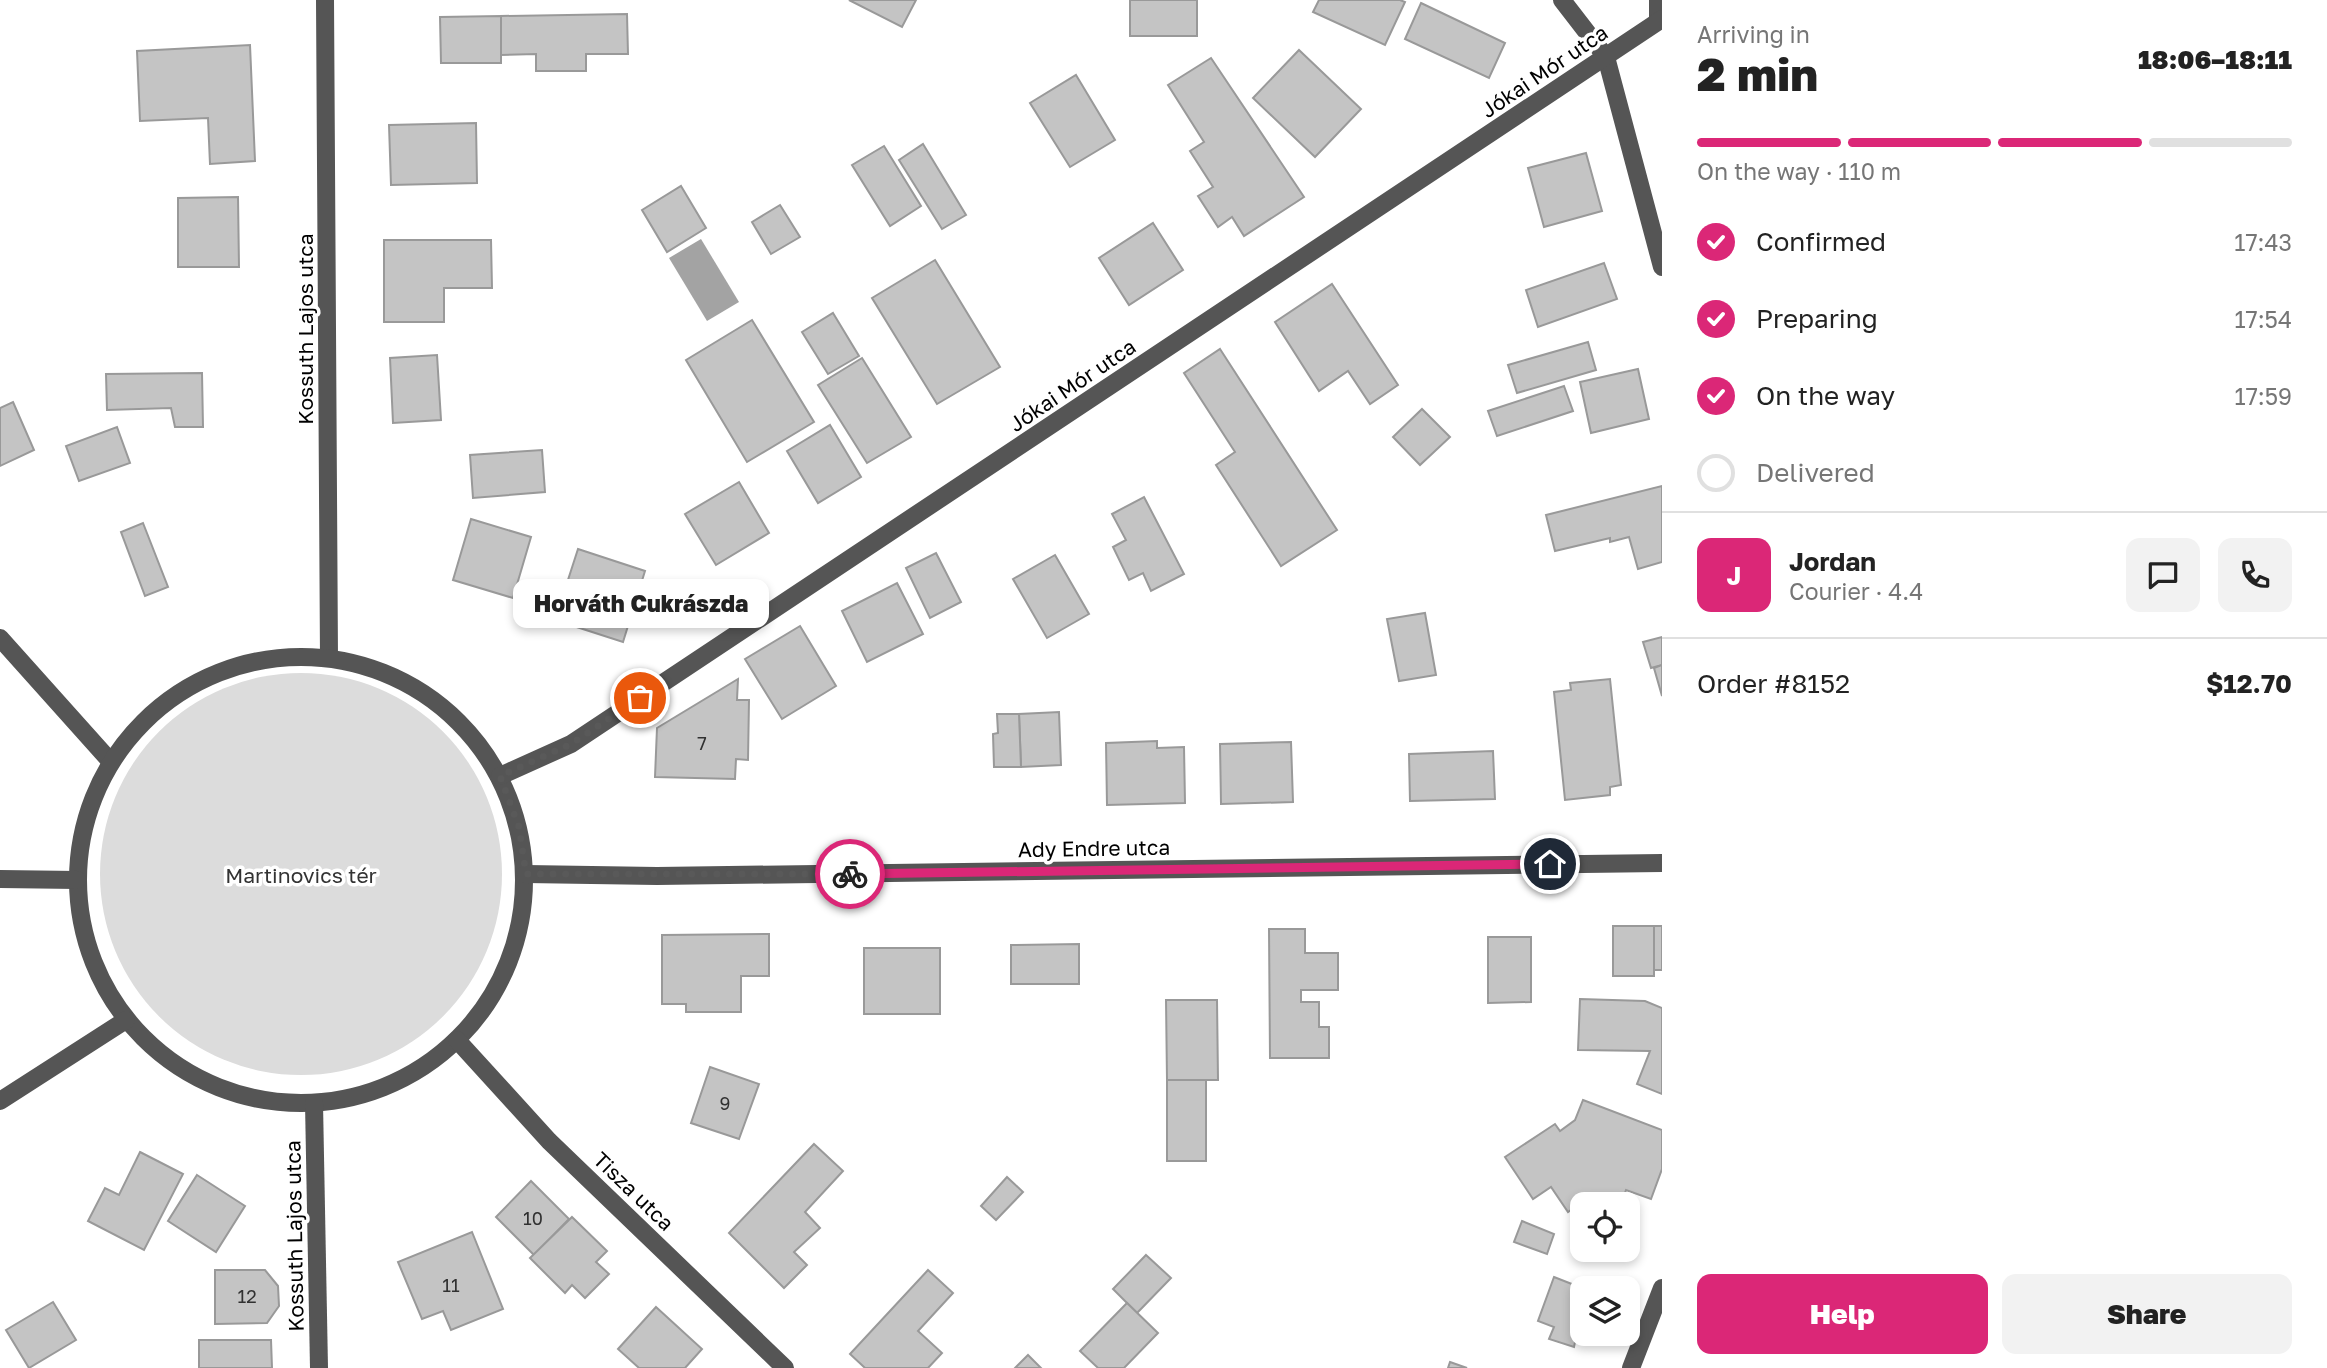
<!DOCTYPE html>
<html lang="en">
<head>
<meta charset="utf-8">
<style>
	:root { --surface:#fff; --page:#f2f2f2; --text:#222; --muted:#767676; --line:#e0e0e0; --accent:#db2777 }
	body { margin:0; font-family:"Golos Text",sans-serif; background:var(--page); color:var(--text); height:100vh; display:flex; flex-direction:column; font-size:26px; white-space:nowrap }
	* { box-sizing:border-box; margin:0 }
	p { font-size:23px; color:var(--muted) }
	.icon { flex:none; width:38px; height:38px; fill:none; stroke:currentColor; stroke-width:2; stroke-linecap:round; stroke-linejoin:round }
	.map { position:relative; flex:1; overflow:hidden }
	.drawer { display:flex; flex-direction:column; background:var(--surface); width:665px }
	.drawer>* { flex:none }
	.tools { position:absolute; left:1570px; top:1192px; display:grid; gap:14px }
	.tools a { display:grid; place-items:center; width:70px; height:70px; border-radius:14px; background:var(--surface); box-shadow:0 4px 10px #0003; font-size:35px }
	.pin { position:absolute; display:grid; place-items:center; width:60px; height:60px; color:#fff; margin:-30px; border:4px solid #fff; border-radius:50%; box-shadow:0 2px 7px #0007 }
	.courier { position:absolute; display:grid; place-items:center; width:70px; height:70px; margin:-35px; border:5px solid #db2777; border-radius:50%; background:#fff; color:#222; box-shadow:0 2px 9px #0007 }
	.bubble { position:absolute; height:49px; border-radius:14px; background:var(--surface); box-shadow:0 4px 10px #0003; font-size:23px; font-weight:800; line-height:49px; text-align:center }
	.overview em { font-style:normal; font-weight:800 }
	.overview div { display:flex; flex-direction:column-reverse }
	.overview { display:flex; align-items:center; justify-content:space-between; height:119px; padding:0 35px }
	h1 { font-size:46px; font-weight:800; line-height:52px }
	.bar { display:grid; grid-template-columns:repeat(4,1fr); gap:10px 7px; align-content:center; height:84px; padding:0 35px }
	.bar i { height:9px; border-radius:5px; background:var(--line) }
	.bar .on { background:var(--accent) }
	.bar p { grid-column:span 4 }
	.line { display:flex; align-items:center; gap:18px; padding:0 35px; border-top:2px solid var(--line) }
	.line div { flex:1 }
	.round { display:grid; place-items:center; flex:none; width:74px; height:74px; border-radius:14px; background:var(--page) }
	ol { padding:0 35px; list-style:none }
	li { display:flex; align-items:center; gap:21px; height:77px }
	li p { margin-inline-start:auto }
	li .icon { padding:7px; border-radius:50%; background:var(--accent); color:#fff; stroke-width:4 }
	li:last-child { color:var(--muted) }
	li i { width:38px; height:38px; border:4px solid var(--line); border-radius:50% }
	.cta { display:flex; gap:14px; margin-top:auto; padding:14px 35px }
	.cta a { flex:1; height:80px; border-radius:14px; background:var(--accent); color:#fff; font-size:28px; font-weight:800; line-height:80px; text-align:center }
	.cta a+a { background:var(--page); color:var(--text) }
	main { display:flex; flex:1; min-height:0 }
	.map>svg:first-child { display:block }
	.green { fill:#dcdcdc }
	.water { fill:#a3a3a3 }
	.building { fill:#c4c4c4; stroke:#999; stroke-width:2 }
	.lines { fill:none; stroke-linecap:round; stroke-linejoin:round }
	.minor { stroke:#555; stroke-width:18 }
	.done { stroke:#595959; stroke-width:7; stroke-dasharray:0 12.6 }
	.route { stroke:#db2777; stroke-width:9 }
	.labels { text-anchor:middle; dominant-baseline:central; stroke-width:7; stroke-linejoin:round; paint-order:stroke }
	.number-label { font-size:18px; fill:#313131 }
	.street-label { font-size:21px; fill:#000; stroke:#fff }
	.park-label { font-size:21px; fill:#333; stroke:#fff }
</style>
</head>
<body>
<main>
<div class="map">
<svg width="1662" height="1368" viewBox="0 0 1662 1368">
	<rect width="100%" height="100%" fill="#fff"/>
	<circle class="green" cx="301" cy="874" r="201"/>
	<polygon class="water" points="701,239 739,302 707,321 669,258"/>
	<g class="building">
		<polygon points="849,0 916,0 902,27"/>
		<rect x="1130" y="0" width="67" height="36"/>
		<polygon points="1319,0 1400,0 1405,2 1385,45 1313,12"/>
		<polygon points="1421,3 1505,43 1489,78 1405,39"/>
		<polygon points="627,14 628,54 586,54 586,71 536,71 536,54 501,55 501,16"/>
		<polygon points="501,16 501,63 441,63 440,17"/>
		<polygon points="250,45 255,161 210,164 208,118 140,121 137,51"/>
		<polygon points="1299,50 1361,109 1315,157 1253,98"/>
		<polygon points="1211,58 1304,197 1244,236 1232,217 1218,227 1198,196 1213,187 1190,151 1204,142 1168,85"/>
		<polygon points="1076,75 1115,140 1070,167 1030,103"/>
		<polygon points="476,123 477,183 391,185 389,125"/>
		<polygon points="923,144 966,215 942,229 899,160"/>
		<polygon points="884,146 921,206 890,226 852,165"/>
		<polygon points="1586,153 1602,211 1544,227 1528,168"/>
		<polygon points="681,186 706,228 667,252 642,210"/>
		<polygon points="238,197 239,267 178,267 178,198"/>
		<polygon points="780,205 800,237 771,254 752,222"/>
		<polygon points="1153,223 1183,270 1129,305 1099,258"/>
		<polygon points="384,240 491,240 492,288 444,288 444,322 384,322"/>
		<polygon points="935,260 1000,367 937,404 872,298"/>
		<polygon points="1604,263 1617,299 1538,327 1526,290"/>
		<polygon points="1332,284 1398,385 1370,404 1348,371 1319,391 1275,322"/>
		<polygon points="833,313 859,356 828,374 802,332"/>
		<polygon points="752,320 814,422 747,462 686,360"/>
		<polygon points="1588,342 1596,370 1517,393 1508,365"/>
		<polygon points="1220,349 1337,530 1281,566 1216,465 1235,452 1184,373"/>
		<polygon points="437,355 441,420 393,423 390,358"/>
		<polygon points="862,358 911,437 867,463 818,385"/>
		<polygon points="1638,369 1649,419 1591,433 1580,382"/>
		<polygon points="202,373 203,427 175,427 171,408 107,410 106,374"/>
		<polygon points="1564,386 1573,411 1497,436 1488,411"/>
		<polygon points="13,402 34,450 0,466 0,408"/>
		<polygon points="1422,409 1450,437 1420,465 1393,437"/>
		<polygon points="830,425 861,477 818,503 787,451"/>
		<polygon points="117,427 130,463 79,481 66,446"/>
		<polygon points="542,450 545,492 473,498 470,455"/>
		<polygon points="739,482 769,533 716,565 685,514"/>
		<polygon points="1662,486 1662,562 1638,569 1629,537 1610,542 1610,538 1555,551 1546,515"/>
		<polygon points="1144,497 1184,574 1151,591 1143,573 1129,580 1113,547 1126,540 1112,514"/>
		<polygon points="471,519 531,537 513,598 453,580"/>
		<polygon points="143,523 168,587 145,596 121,532"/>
		<polygon points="578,549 645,571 623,642 555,620"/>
		<polygon points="936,553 961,602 930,618 906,568"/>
		<polygon points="1055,555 1089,614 1047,638 1013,579"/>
		<polygon points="897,583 923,634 867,662 842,611"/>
		<polygon points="1425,613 1436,675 1399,681 1387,619"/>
		<polygon points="800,626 836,686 782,719 745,659"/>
		<polygon points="1662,637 1662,665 1651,668 1643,642"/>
		<polygon points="1662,665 1662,696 1654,668"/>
		<polygon points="738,679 737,700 749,700 748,760 736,759 735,779 655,777 657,728"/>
		<polygon points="1610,679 1621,785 1610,787 1610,795 1565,800 1554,692 1571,690 1570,683"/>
		<polygon points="1059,712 1061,765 1021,767 1019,714"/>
		<polygon points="997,714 1019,714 1021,767 994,767 993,734 998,733"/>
		<polygon points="1157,741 1157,748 1184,747 1185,803 1107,805 1106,743"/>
		<polygon points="1291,742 1293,802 1221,804 1220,744"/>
		<polygon points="1493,751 1495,799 1410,801 1409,754"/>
		<rect x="1613" y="926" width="41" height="50"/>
		<rect x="1654" y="926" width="8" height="44"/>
		<polygon points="1269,929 1305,929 1305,953 1338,953 1338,990 1301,990 1301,1002 1319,1002 1319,1027 1329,1027 1329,1058 1270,1058"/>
		<polygon points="769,934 769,976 741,976 741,1012 686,1012 686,1004 662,1004 662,935"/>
		<polygon points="1488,937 1531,937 1531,1002 1488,1003"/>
		<polygon points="1079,944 1079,984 1011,984 1011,945"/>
		<rect x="864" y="948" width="76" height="66"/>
		<polygon points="1580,999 1645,1001 1662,1008 1662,1094 1637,1084 1650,1051 1578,1050"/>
		<polygon points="1166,1000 1217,1000 1218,1080 1167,1080"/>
		<polygon points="710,1067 759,1084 739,1139 691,1123"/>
		<rect x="1167" y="1080" width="39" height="81"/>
		<polygon points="1583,1100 1662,1130 1662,1169 1651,1199 1626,1190 1621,1204 1592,1195 1568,1212 1551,1187 1533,1199 1505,1157 1555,1124 1560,1131 1575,1120"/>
		<polygon points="814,1144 843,1171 805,1212 820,1228 794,1252 807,1265 784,1288 729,1233"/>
		<polygon points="140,1152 183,1174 144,1250 88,1221 105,1188 119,1195"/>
		<polygon points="197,1175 245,1206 216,1252 168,1221"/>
		<polygon points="1007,1177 1023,1192 996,1220 981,1206"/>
		<polygon points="531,1181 569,1219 534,1255 496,1217"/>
		<polygon points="572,1217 607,1251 596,1262 609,1274 585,1298 572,1285 565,1293 530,1258"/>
		<polygon points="1522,1221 1554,1234 1547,1254 1514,1242"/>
		<polygon points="472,1232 503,1309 451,1330 443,1311 422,1319 398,1262"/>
		<polygon points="1146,1255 1171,1278 1137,1313 1113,1289"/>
		<polygon points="215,1270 265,1270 278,1286 279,1306 267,1323 215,1324"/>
		<polygon points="928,1270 953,1293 918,1331 942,1353 928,1368 865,1368 850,1354"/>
		<polygon points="1554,1277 1582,1288 1582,1334 1604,1334 1601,1343 1577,1333 1574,1347 1549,1339 1554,1327 1538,1321"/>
		<polygon points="53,1302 76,1340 29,1368 6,1330"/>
		<polygon points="1127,1303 1158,1333 1124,1368 1098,1368 1080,1351"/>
		<polygon points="656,1307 702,1349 685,1368 639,1368 618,1349"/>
		<polygon points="199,1340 271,1340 272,1368 199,1368"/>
		<polygon points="1028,1355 1041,1368 1015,1368"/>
		<polygon points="1450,1362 1467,1368 1448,1368"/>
	</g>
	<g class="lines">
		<g class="minor">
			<polyline points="325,0 329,658"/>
			<polyline points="1562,0 1606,57 1662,267"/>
			<polyline points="1658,21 1658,0"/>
			<polyline points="0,638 111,762"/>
			<circle cx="301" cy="880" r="223"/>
			<polyline points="500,776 571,744 1662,19"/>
			<polyline points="526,874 657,876 1662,863"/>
			<polyline points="0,879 77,880"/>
			<polyline points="457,1040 549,1141 785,1368"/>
			<polyline points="0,1101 126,1020"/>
			<polyline points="314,1103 319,1368"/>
			<polyline points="1631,1368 1662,1288"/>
		</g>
	</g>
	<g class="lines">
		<polyline class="done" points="640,698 571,744 500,776 519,827 526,874 850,874"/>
		<polyline class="route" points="850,874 1550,864"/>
	</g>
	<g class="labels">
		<g class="number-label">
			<text x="702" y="743">7</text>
			<text x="725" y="1103">9</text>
			<text x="533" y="1218">10</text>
			<text x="451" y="1285">11</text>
			<text x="247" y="1296">12</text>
		</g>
		<g class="street-label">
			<text transform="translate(1544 71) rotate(-34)">Jókai Mór utca</text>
			<text transform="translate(305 329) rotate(-90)">Kossuth Lajos utca</text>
			<text transform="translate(1072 385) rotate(-34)">Jókai Mór utca</text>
			<text transform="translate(1094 848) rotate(-1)">Ady Endre utca</text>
			<text transform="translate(634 1191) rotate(44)">Tisza utca</text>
			<text transform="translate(294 1236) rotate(-91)">Kossuth Lajos utca</text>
		</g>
		<g class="park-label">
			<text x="301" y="875">Martinovics tér</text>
		</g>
	</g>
</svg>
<div class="tools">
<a><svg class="icon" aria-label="locate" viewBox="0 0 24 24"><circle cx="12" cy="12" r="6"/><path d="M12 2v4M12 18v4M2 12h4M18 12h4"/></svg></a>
<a><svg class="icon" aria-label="layers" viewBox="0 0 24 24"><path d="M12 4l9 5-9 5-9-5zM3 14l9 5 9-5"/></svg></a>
</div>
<div class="pin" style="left:640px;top:698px;background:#ea580c"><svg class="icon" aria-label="bag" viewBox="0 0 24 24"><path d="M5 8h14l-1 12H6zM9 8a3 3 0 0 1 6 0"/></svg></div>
<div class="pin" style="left:1550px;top:864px;background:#1f2937"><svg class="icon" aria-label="home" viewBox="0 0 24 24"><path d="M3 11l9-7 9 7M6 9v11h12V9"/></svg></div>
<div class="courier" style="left:850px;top:874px"><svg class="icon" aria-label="bike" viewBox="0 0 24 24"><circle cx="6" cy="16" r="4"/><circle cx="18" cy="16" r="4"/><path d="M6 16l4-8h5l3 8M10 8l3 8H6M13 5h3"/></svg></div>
<div class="bubble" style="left:513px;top:579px;width:256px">Horváth Cukrászda</div>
</div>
<section class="drawer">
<div class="overview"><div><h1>2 min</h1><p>Arriving in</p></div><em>18:06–18:11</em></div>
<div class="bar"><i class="on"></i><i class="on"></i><i class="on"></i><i></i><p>On the way · 110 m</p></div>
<ol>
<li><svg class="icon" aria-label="check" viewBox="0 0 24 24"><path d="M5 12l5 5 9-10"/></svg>Confirmed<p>17:43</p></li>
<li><svg class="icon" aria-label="check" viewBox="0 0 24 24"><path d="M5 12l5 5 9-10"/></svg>Preparing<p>17:54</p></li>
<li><svg class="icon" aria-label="check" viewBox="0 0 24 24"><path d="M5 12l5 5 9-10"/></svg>On the way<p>17:59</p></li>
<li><i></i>Delivered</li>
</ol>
<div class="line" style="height:126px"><b class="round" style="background:var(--accent);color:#fff">J</b><div><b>Jordan</b><p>Courier · 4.4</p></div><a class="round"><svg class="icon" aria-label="chat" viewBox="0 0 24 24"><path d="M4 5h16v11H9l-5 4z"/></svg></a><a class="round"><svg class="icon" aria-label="phone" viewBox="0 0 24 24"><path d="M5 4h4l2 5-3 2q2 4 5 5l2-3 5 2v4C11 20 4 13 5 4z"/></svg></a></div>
<div class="line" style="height:91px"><div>Order #8152</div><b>$12.70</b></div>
<div class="cta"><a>Help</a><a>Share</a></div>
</section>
</main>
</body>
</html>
